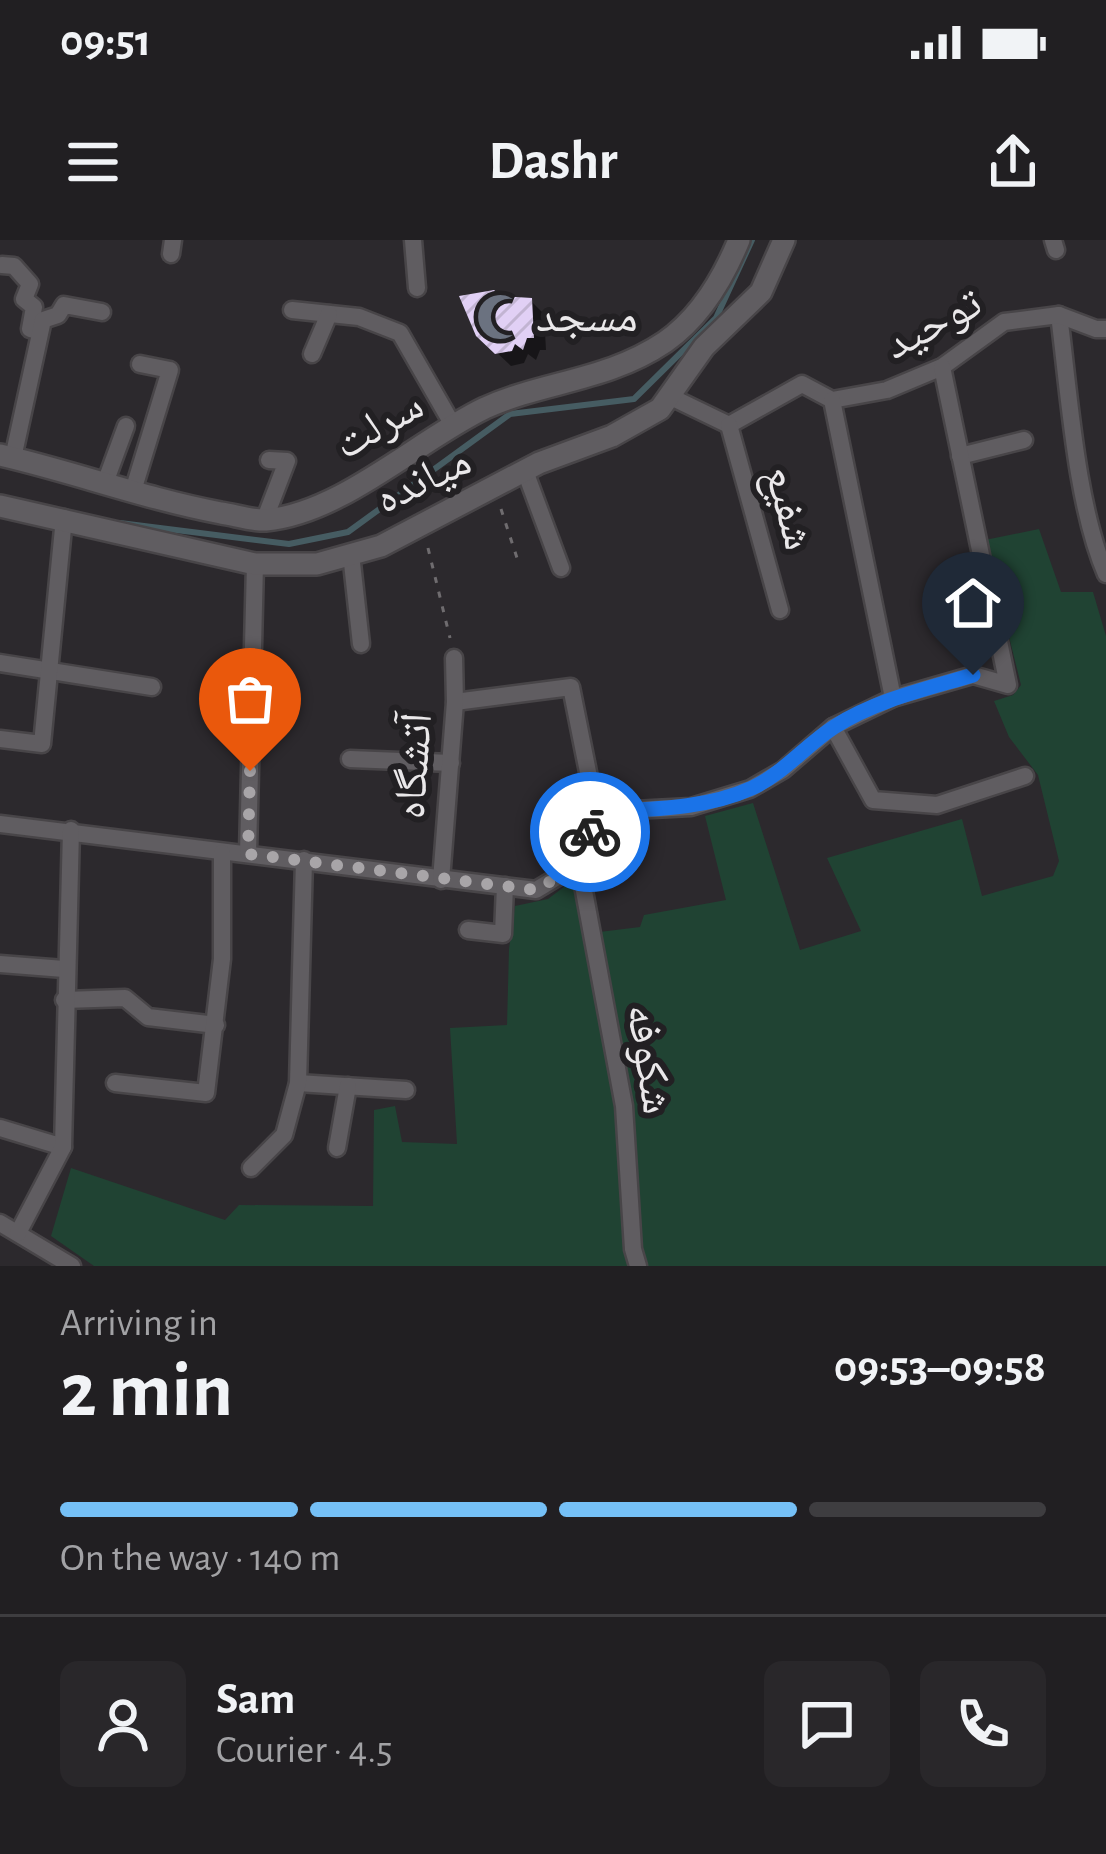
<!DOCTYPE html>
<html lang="en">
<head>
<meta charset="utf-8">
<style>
	:root { --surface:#211f22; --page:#29272a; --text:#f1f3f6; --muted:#a2a2a5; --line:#3e3d40; --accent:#75c0f6 }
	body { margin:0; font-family:"Alegreya Sans","Noto Naskh Arabic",sans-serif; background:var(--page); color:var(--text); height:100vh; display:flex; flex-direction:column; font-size:45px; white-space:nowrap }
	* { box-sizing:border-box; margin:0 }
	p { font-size:39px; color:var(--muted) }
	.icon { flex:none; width:66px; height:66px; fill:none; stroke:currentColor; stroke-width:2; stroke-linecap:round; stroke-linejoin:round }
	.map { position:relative; height:1026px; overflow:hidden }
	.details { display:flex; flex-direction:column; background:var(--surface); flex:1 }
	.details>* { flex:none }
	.pin { position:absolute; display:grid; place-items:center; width:102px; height:102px; color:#fff; margin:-123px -51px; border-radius:50% 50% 50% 0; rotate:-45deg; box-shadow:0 0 12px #0007 }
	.pin .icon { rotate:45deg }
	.courier { position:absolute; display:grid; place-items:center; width:120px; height:120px; margin:-60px; border:9px solid #1a73e8; border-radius:50%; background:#fff; color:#222; box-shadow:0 3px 15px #0007 }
	.headline em { font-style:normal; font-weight:700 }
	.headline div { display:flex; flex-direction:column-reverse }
	.headline { display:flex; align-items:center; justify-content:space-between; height:204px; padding:0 60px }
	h1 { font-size:78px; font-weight:700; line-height:90px }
	.bar { display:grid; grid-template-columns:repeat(4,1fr); gap:18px 12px; align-content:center; height:144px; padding:0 60px }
	.bar i { height:15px; border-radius:9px; background:var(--line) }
	.bar .on { background:var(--accent) }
	.bar p { grid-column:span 4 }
	.line { display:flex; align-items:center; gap:30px; padding:0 60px; border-top:3px solid var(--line) }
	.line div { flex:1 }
	.round { display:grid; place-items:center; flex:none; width:126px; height:126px; border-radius:18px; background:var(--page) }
	.status { display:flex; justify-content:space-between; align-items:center; height:84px; padding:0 60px; background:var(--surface); direction:ltr }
	.status svg { height:33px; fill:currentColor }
	header { display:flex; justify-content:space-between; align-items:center; height:156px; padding:0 60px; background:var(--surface); font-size:54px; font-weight:700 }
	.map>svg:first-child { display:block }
	.green { fill:#204333 }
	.shadow { fill:#0007 }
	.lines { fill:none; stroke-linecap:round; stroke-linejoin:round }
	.stream { stroke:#465c62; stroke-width:6 }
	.building { fill:url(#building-hatch) }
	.minor-casing { stroke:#484548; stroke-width:21 }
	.tertiary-casing { stroke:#484548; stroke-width:26 }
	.path { stroke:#6f6c6f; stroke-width:3; stroke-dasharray:6 9; stroke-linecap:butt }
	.minor { stroke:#605d61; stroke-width:16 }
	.tertiary { stroke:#605d61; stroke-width:21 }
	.done { stroke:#a8a5a8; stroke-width:12; stroke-dasharray:0 21.6 }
	.route { stroke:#1a73e8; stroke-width:15 }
	.labels { text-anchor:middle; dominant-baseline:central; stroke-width:12; stroke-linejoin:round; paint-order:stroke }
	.poi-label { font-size:45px; fill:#eae8ea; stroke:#222023; text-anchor:start }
	.street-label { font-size:45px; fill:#eae8ea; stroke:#222023 }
</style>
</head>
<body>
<div class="status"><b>09:51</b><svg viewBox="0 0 49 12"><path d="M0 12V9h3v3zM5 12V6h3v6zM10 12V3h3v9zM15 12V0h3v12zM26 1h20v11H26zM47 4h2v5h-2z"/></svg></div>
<header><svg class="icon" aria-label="menu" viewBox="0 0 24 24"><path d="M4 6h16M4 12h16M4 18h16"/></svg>Dashr<svg class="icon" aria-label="share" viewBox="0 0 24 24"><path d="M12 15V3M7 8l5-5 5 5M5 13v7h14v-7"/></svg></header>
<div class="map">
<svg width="1106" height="1026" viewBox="0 0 1106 1026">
	<defs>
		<pattern id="building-hatch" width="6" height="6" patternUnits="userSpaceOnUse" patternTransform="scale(3)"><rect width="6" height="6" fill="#e1d0f5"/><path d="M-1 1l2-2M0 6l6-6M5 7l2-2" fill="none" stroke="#c2b4d2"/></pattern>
	</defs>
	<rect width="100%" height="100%" fill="#2c292d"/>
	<polygon class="green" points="1039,289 1061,352 1093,352 1106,396 1106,1026 94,1026 51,996 71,928 225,980 239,965 373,966 374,870 395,866 402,902 457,904 450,788 507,785 509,709 515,666 548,659 573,640 583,694 640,687 644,675 726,660 705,576 753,563 800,710 861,691 827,618 962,579 982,656 1053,636 1059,621 1038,535 1009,497 994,461 1013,455 1021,445 985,300"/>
	<polygon class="shadow" points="500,59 531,61 544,74 546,110 540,110 536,120 528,114 524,123 511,126 478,95"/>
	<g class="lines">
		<polyline class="stream" points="120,283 289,304 348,292 510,174 634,159 716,78 752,0"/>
	</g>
	<polygon class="building" points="494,50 501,56 532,58 534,98 527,98 523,110 515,104 512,111 495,114 476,96 459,56"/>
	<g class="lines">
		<defs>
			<g id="minor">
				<polyline points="413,0 417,48"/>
				<polyline points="1053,0 1056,10"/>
				<polyline points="171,14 173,0"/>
				<polyline points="2,25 14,26 30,44 24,59 34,67 30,89 34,90"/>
				<polyline points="292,70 359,77 400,93 454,187"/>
				<path d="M1059,75C1069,152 1076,265 1106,334"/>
				<polyline points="312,114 329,74"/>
				<polyline points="669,156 729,185 802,144 832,160 887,150 942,127 1004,82 1059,75 1096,89 1106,89"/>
				<polyline points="832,160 893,458"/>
				<polyline points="729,185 780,370"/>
				<polyline points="960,216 1024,200"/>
				<polyline points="13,218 43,80 58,75 64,65 102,72"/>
				<polyline points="525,231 561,328"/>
				<polyline points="105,243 126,186"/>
				<polyline points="133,251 170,130 140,124"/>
				<polyline points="264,281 287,221 269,220"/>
				<polyline points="351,314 361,404"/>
				<polyline points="0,423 152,447"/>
				<polyline points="455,462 571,447 596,572"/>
				<polyline points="833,487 873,560 937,565 1025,536"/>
				<polyline points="0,499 42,504 64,278"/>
				<polyline points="350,519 451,523"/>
				<polyline points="0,584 536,650 579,624 596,572 691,567 750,549 783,530 833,487 893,458 973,435 1008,445 942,127"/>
				<polyline points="248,613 255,324"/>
				<polyline points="579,624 624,866 633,1009 638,1026"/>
				<polyline points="441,640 455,462 454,418"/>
				<polyline points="468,690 503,694 505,646"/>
				<polyline points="0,724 64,729"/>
				<polyline points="64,760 125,758 148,777 216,785"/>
				<polyline points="115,843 206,853 222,719 222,613"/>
				<polyline points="298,843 406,850"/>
				<polyline points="0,888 63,907"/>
				<polyline points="337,908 348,846"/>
				<polyline points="251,928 284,895 298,843 304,620"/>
				<polyline points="0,983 72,1026"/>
				<polyline points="18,993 63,907 71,590"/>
			</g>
			<g id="tertiary">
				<path d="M0,215C74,232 146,259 221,273C235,275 252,281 266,280C342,273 418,200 485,168C545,141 607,141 665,102C701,77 723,39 739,0"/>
				<polyline points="0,266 255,324 317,324 381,306 539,223 612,196 660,169 704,107 761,52 784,0"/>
			</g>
		</defs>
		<use href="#minor" class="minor-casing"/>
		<use href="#tertiary" class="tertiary-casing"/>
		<g class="path">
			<polyline points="501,269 519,324"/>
			<polyline points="428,308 450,398"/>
		</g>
		<use href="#minor" class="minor"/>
		<use href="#tertiary" class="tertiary"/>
	</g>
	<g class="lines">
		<polyline class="done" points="250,531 248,614 536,650 579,624 590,592"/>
		<path class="route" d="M590,592L596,572C649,569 703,570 752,548C784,533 805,506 834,487C876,460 926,449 973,435"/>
	</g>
	<defs>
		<symbol id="mosque-bare" viewBox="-9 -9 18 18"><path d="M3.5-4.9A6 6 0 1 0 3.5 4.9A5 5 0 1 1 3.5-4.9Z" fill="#6b7280" stroke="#222023" stroke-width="2.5" paint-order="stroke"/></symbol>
	</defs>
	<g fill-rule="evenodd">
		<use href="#mosque-bare" x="467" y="44" width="66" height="66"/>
	</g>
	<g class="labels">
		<g class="poi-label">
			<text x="536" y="77">مسجد</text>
		</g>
		<g class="street-label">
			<text transform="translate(933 84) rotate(-28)">توحید</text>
			<text transform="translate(379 185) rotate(-30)">سرلت</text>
			<text transform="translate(423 240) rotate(-26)">میانده</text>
			<text transform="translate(789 268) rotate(75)">شفیع</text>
			<text transform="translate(414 526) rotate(-86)">آتشگاه</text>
			<text transform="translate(649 819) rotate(81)">شکوفه</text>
		</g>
	</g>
</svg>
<div class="pin" style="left:250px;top:531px;background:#ea580c"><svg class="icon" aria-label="bag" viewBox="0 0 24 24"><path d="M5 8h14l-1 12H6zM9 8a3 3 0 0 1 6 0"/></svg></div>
<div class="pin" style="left:973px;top:435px;background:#1f2937"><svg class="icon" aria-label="home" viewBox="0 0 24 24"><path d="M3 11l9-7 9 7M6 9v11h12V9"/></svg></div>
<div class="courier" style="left:590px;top:592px"><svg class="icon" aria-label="bike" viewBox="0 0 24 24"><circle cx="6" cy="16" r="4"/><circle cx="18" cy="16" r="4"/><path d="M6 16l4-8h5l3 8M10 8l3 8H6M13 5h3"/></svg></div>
</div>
<section class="details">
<div class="headline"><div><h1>2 min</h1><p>Arriving in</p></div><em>09:53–09:58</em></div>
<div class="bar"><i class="on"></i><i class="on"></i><i class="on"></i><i></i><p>On the way · 140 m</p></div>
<div class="line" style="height:216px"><a class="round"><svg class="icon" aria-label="person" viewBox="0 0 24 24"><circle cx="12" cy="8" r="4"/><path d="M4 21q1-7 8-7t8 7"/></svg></a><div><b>Sam</b><p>Courier · 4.5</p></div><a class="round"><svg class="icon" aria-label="chat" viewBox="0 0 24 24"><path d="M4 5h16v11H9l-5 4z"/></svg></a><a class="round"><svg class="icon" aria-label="phone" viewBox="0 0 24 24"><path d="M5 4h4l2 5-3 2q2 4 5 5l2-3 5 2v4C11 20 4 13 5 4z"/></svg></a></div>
</section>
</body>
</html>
